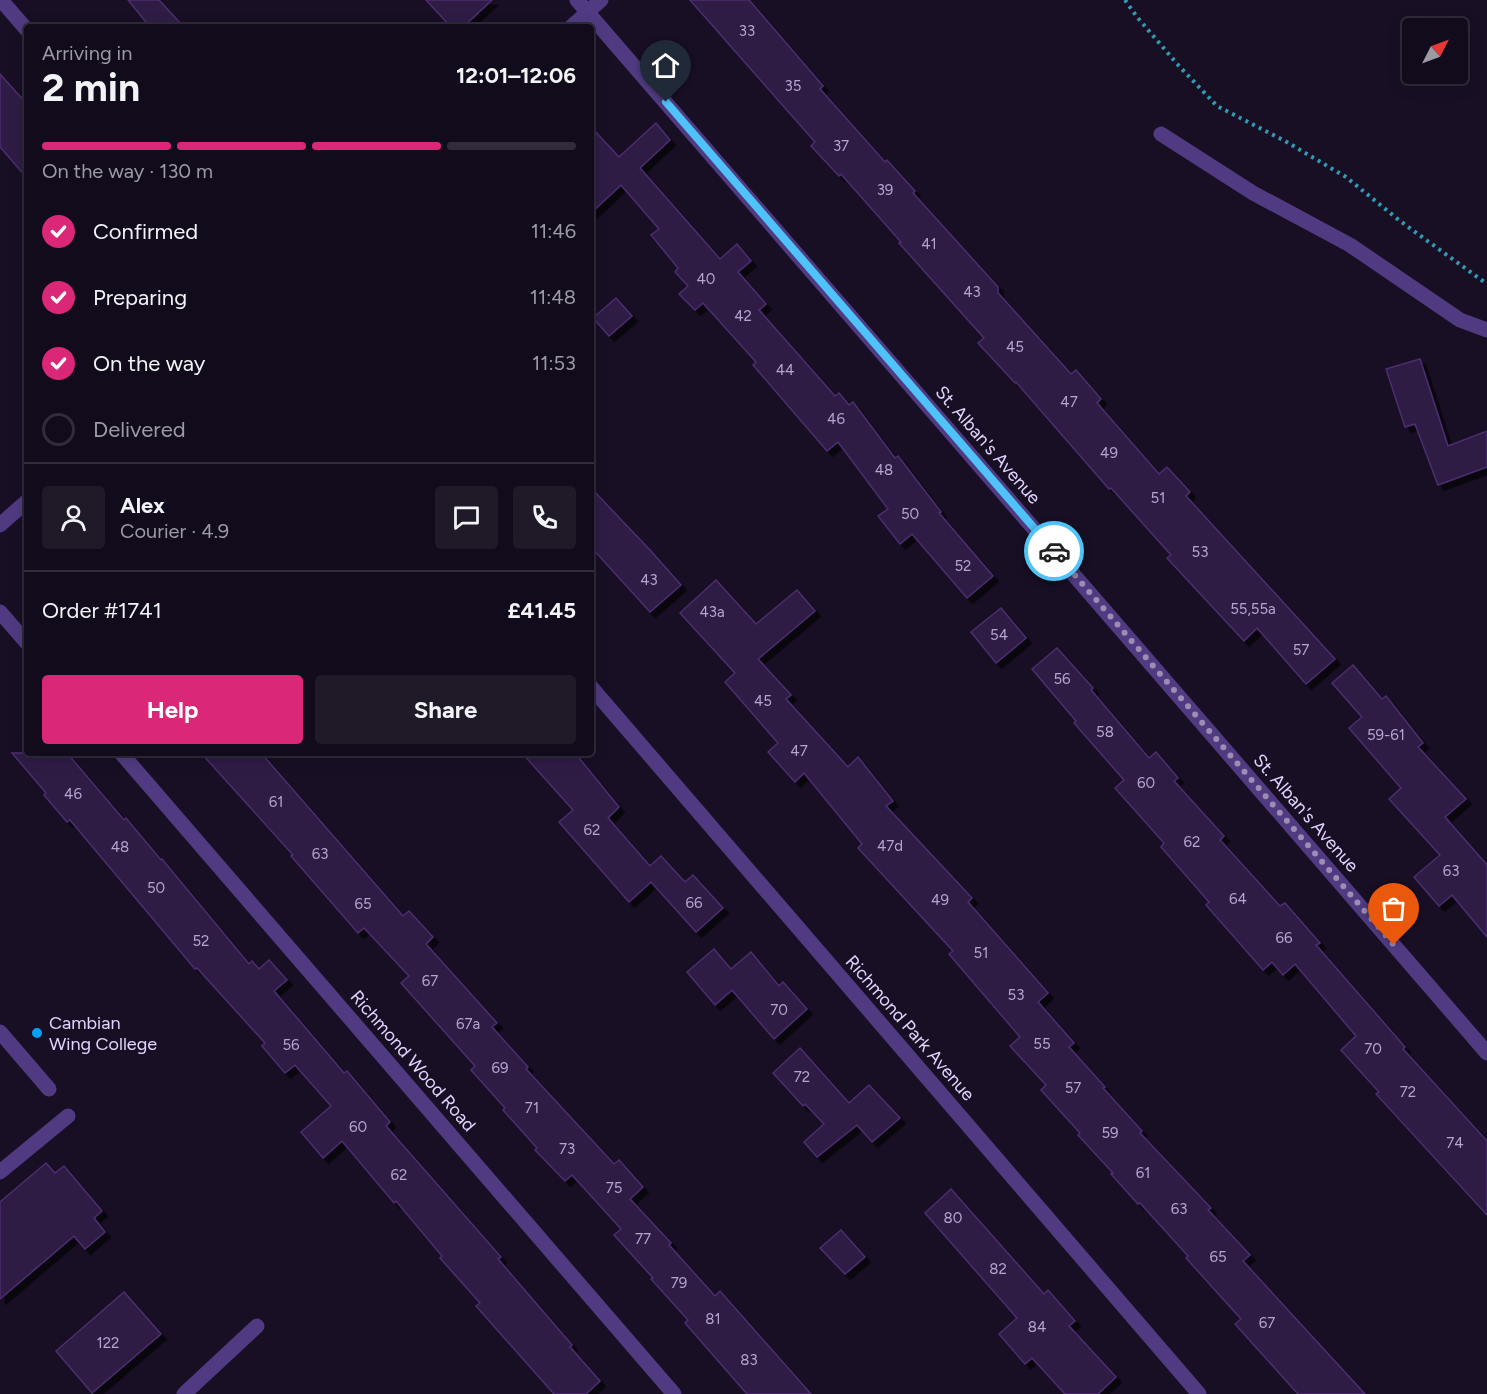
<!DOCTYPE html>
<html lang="en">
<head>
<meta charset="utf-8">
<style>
	:root { --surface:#120b1b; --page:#1f1928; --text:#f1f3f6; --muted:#9c9ba3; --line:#312b3a; --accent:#db2777 }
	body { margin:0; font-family:Figtree,sans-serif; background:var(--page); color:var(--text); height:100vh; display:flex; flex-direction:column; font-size:22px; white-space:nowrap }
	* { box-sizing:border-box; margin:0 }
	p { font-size:20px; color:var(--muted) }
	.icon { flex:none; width:33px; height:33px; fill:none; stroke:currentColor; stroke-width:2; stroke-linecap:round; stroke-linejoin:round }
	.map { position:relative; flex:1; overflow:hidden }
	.drawer { position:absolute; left:24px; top:24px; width:570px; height:732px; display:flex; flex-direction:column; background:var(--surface); border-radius:6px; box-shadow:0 3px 15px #0003,0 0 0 2px var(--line) }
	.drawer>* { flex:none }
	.needle { width:39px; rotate:48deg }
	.fabs { position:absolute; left:1402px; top:18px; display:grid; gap:12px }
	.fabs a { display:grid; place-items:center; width:66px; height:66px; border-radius:6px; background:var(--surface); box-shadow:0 3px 15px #0003,0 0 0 2px var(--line); font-size:30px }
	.pin { position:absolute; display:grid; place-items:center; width:51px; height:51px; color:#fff; margin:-62px -26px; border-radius:50% 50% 50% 0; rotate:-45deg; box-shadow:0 0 6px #0007 }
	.pin .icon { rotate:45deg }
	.courier { position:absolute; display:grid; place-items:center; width:60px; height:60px; margin:-30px; border:4px solid #4fc3f7; border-radius:50%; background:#fff; color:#222; box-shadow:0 2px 8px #0007 }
	.headline em { font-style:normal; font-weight:700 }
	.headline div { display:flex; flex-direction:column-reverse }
	.headline { display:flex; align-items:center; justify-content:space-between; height:102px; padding:0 18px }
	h1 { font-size:39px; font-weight:700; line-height:45px }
	.bar { display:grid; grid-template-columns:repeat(4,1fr); gap:9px 6px; align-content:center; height:72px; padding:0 18px }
	.bar i { height:8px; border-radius:4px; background:var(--line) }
	.bar .active { background:var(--accent) }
	.bar p { grid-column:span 4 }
	.line { display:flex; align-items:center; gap:15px; padding:0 18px; border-top:2px solid var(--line) }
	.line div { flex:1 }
	.round { display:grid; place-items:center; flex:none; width:63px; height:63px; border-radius:6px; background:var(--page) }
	ol { padding:0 18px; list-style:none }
	li { display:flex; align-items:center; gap:18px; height:66px }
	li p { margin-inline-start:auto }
	li .icon { padding:6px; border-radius:50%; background:var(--accent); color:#fff; stroke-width:4 }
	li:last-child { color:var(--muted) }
	li i { width:33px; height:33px; border:3px solid var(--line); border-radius:50% }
	.button { display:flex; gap:12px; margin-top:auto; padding:12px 18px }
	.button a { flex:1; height:69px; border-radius:6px; background:var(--accent); color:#fff; font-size:24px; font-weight:700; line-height:69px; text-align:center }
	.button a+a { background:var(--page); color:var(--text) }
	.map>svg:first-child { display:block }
	.building { fill:#2e1b45; stroke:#4c2e70; stroke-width:1.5; filter:url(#shadow) }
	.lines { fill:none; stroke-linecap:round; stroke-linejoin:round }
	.path { stroke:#319ab4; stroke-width:4; stroke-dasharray:3 4.5; stroke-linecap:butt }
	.minor { stroke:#503b82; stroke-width:15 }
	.done { stroke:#9c8eb2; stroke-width:6; stroke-dasharray:0 10.8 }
	.route { stroke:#4fc3f7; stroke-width:8 }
	.poi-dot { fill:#05a1f8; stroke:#180f24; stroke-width:2 }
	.labels { text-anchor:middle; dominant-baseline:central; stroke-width:4.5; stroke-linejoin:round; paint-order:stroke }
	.number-label { font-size:15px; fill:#b6a5d0 }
	.street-label { font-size:18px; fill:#e3d3fe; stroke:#180f24 }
	.poi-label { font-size:18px; fill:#e3d3fe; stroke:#180f24; text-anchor:start }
</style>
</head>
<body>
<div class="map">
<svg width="1487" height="1394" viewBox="0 0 1487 1394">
	<defs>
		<filter id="shadow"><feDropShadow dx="5.5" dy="5.5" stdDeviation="0" flood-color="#0009"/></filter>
	</defs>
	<rect width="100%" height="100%" fill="#180f24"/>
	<g class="building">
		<polygon points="128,0 159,0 184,27 150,27"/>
		<polygon points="426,0 492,0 463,27 451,27"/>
		<polygon points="690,0 749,0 823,86 820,89 885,162 887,160 915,191 913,193 998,287 998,293 1071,374 1076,370 1101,399 1097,403 1159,474 1167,467 1190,492 1186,496 1335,659 1306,684 1257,628 1244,641 1167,558 1171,555 1111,488 1109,489 1016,382 1015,383 978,343 984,338 899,243 901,242 841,174 839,176 811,146 815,142"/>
		<polygon points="0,74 27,104 27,178 0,147"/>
		<polygon points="656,123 670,140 640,168 720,259 737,244 751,261 738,272 766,304 759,310 835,396 839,393 849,405 853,402 895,458 898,456 941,512 939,513 993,576 967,598 912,534 900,544 878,516 888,509 838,442 827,451 753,365 756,362 703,303 695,310 679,294 688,286 675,272 678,268 651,235 659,229 621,185 591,213 591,127 619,157"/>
		<polygon points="616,298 632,316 609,336 593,318"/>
		<polygon points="1420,359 1448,446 1487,431 1487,467 1438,485 1415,424 1405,427 1386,369"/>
		<polygon points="591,488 650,550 681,585 650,612 591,547"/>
		<polygon points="716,580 756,624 797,590 815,611 758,659 791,695 786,699 848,767 858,757 893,801 886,806 972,898 968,902 1048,993 1038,1002 1074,1043 1069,1047 1105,1087 1103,1088 1142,1131 1140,1133 1211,1208 1208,1210 1250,1255 1243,1261 1365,1394 1298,1394 1235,1324 1241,1319 1186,1258 1188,1256 1140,1203 1138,1204 1111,1174 1113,1173 1078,1135 1080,1133 1041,1090 1046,1085 1010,1046 1020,1037 949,954 953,951 858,848 862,844 804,773 795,782 768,752 778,743 725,682 735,673 680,613"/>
		<polygon points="1001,608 1026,638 996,663 971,632"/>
		<polygon points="1057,648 1093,688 1091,690 1149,758 1156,752 1178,778 1174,781 1224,836 1220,840 1280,906 1285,903 1320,943 1316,945 1405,1047 1403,1049 1487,1141 1487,1215 1376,1094 1379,1092 1341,1050 1356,1036 1295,964 1283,975 1272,962 1263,970 1206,905 1209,902 1161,847 1164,843 1115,788 1124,780 1074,723 1076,721 1032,669"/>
		<polygon points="1353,665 1382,699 1386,696 1423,743 1418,747 1466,799 1445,817 1487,865 1487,937 1452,895 1439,906 1414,877 1440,855 1389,799 1401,788 1349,728 1362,717 1332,683"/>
		<polygon points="12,753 67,753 124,820 126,818 161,860 162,859 249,964 252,961 259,969 269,960 287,980 274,991 344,1073 347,1071 390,1122 386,1126 501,1257 498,1259 572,1345 570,1347 600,1381 586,1394 554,1394 476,1306 480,1303 440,1258 442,1256 396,1201 394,1203 342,1141 323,1158 301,1132 331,1106 295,1065 285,1073 262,1046 265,1043 197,968 195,969 70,820 67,822 44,795 46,793"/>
		<polygon points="201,753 261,753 403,916 409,911 433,937 426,944 497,1023 492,1027 528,1067 526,1069 614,1164 619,1160 643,1187 630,1199 671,1243 669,1245 715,1296 720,1291 811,1394 747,1394 685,1323 688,1320 651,1279 653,1278 614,1235 621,1229 572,1175 565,1181 535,1150 537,1148 503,1110 505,1108 471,1070 475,1066 401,983 409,976 364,928 358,933 291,856 293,855"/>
		<polygon points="522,753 575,753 619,807 608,818 650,866 661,856 685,882 693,875 723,908 696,932 651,882 629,902 559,822 573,810"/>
		<polygon points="714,949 731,969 751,952 779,986 783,982 807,1009 774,1039 732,990 715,1005 687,972"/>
		<polygon points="800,1048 849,1103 869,1085 900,1118 872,1142 857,1125 817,1157 804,1142 824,1124 805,1104 803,1106 773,1073"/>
		<polygon points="46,1163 55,1173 64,1166 102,1211 94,1218 105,1232 85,1249 74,1236 0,1299 0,1202"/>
		<polygon points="951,1189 1044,1294 1048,1290 1075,1321 1069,1326 1116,1377 1098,1394 1065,1394 1032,1358 1025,1364 999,1334 1017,1318 925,1213"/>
		<polygon points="841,1230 865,1257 845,1274 820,1248"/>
		<polygon points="124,1292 161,1334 92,1393 56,1351"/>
	</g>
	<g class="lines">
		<polyline class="path" points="1125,0 1137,17 1179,66 1217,106 1285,141 1346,177 1400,221 1487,284"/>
		<g class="minor">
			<polyline points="1,0 27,30"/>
			<polyline points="577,0 1487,1053"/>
			<polyline points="571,27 601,0"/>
			<polyline points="1161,134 1253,193 1350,245 1460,320 1487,330"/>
			<polyline points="0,525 27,501"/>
			<polyline points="0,612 27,643"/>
			<polyline points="591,687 1199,1394"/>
			<polyline points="121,753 674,1394"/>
			<polyline points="0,1032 49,1089"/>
			<polyline points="0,1172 68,1116"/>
			<polyline points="184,1394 257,1326"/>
		</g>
	</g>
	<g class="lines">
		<polyline class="done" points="1054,551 1394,945"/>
		<polyline class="route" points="666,102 1054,551"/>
	</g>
	<circle class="poi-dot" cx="37" cy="1033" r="6"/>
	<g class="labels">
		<g class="number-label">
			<text x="747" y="31">33</text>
			<text x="793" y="86">35</text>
			<text x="841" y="146">37</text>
			<text x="885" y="190">39</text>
			<text x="929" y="244">41</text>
			<text x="706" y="279">40</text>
			<text x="972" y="292">43</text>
			<text x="743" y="316">42</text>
			<text x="1015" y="347">45</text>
			<text x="785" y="370">44</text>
			<text x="1069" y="402">47</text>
			<text x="836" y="419">46</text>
			<text x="1109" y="453">49</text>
			<text x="884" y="470">48</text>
			<text x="1158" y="498">51</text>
			<text x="910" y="514">50</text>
			<text x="1200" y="552">53</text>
			<text x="963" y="566">52</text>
			<text x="649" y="580">43</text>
			<text x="1253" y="609">55,55a</text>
			<text x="712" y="612">43a</text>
			<text x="999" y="635">54</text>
			<text x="1301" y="650">57</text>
			<text x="1062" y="679">56</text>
			<text x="763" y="701">45</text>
			<text x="1105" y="732">58</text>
			<text x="1386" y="735">59-61</text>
			<text x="799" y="751">47</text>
			<text x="1146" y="783">60</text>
			<text x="73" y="794">46</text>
			<text x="276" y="802">61</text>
			<text x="592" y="830">62</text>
			<text x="1192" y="842">62</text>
			<text x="890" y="846">47d</text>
			<text x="120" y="847">48</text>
			<text x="320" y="854">63</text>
			<text x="1451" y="871">63</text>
			<text x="156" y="888">50</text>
			<text x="1238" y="899">64</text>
			<text x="940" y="900">49</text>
			<text x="694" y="903">66</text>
			<text x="363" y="904">65</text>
			<text x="1284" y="938">66</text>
			<text x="201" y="941">52</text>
			<text x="981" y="953">51</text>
			<text x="430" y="981">67</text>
			<text x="1016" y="995">53</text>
			<text x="779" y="1010">70</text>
			<text x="468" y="1024">67a</text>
			<text x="1042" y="1044">55</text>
			<text x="291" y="1045">56</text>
			<text x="1373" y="1049">70</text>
			<text x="500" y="1068">69</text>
			<text x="802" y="1077">72</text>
			<text x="1073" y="1088">57</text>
			<text x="1408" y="1092">72</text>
			<text x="532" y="1108">71</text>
			<text x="358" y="1127">60</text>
			<text x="1110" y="1133">59</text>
			<text x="1455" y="1143">74</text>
			<text x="567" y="1149">73</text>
			<text x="1143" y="1173">61</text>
			<text x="399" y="1175">62</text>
			<text x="614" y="1188">75</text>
			<text x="1179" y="1209">63</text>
			<text x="953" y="1218">80</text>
			<text x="643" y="1239">77</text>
			<text x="1218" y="1257">65</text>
			<text x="998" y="1269">82</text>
			<text x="679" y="1283">79</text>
			<text x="713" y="1319">81</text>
			<text x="1267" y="1323">67</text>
			<text x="1037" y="1327">84</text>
			<text x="108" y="1343">122</text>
			<text x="749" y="1360">83</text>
		</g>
		<g class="street-label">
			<text transform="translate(988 445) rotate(49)">St. Alban's Avenue</text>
			<text transform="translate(1306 813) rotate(49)">St. Alban's Avenue</text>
			<text transform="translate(910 1028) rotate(49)">Richmond Park Avenue</text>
			<text transform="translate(413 1061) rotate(49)">Richmond Wood Road</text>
		</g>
		<g class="poi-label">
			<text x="49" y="1023">Cambian<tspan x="49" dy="21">Wing College</tspan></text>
		</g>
	</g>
</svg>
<div class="fabs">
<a><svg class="needle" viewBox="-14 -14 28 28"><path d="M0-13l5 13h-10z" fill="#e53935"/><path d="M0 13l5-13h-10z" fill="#9c9ba3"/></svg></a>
</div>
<div class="pin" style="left:1394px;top:945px;background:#ea580c"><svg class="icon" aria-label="bag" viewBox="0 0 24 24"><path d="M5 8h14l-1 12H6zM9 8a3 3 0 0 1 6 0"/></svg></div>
<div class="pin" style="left:666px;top:102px;background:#1f2937"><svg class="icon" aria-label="home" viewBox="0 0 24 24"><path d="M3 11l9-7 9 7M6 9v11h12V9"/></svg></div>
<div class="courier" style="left:1054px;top:551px"><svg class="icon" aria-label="car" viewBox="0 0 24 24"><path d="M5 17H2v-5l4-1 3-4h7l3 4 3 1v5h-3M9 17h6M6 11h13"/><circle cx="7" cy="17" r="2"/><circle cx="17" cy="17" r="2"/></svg></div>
<section class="drawer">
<div class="headline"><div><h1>2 min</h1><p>Arriving in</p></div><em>12:01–12:06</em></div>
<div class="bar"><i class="active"></i><i class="active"></i><i class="active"></i><i></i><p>On the way · 130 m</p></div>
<ol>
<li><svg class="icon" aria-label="check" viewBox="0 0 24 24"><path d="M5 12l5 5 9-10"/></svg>Confirmed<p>11:46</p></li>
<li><svg class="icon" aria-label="check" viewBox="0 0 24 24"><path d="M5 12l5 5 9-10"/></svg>Preparing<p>11:48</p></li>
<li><svg class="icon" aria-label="check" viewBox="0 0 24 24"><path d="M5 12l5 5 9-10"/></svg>On the way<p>11:53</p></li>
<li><i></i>Delivered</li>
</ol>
<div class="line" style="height:108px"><a class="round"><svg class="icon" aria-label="person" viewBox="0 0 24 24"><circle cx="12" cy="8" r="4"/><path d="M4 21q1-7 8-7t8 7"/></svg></a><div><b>Alex</b><p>Courier · 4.9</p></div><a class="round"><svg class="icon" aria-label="chat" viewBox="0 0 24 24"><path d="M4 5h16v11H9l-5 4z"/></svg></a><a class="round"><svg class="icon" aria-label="phone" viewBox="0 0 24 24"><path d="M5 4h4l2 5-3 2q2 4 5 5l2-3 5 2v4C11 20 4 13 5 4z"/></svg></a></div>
<div class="line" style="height:78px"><div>Order #1741</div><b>£41.45</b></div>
<div class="button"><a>Help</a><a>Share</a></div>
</section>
</div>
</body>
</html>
